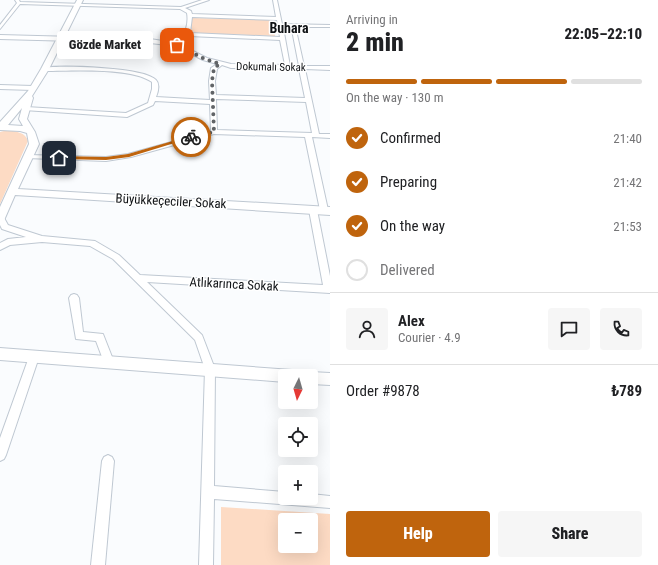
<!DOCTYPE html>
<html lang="en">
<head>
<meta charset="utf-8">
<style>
	:root { --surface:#fff; --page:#f6f6f6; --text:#202124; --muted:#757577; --line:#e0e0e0; --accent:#bf640d }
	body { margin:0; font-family:"Roboto Condensed",sans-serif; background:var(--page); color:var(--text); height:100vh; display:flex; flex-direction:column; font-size:15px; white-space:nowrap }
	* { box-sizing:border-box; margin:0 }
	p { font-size:13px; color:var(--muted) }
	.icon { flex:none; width:22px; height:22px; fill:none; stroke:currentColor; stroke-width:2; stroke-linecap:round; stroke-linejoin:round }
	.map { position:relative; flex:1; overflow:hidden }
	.details { display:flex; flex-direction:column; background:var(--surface); width:328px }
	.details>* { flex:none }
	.needle { width:26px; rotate:185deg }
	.fabs { position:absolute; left:278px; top:369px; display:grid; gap:8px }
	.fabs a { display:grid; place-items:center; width:40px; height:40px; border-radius:4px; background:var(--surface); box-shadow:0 4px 16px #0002; font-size:20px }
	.pin { position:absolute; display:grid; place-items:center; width:34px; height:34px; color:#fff; margin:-17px; border-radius:8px; box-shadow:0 2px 6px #0006 }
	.courier { position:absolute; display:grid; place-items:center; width:40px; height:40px; margin:-20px; border:3px solid #bf640d; border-radius:50%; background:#fff; color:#222; box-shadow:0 1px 5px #0007 }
	.bubble { position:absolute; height:28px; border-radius:4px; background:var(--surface); box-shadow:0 4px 16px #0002; font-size:13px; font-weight:800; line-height:28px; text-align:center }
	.headline em { font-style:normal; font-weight:800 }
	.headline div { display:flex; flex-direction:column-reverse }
	.headline { display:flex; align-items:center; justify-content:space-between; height:68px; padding:0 16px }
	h1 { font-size:26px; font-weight:800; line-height:30px }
	.bar { display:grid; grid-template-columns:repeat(4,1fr); gap:6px 4px; align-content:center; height:48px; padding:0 16px }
	.bar i { height:5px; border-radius:3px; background:var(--line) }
	.bar .active { background:var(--accent) }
	.bar p { grid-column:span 4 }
	.line { display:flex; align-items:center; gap:10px; padding:0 16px; border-top:1px solid var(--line) }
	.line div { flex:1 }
	.round { display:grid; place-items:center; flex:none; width:42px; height:42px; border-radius:4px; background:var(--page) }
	ol { padding:0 16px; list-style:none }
	li { display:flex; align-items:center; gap:12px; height:44px }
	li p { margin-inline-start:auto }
	li .icon { padding:4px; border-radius:50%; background:var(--accent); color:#fff; stroke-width:4 }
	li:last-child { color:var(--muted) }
	li i { width:22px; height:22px; border:2px solid var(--line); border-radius:50% }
	.cta { display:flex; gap:8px; margin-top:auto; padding:8px 16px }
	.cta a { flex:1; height:46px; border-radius:4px; background:var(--accent); color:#fff; font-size:16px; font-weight:800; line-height:46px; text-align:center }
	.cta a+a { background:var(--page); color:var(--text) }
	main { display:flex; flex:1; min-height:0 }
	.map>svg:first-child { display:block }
	.green { fill:#fddbc4; fill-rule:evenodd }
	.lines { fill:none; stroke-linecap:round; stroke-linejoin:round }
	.minor-casing { stroke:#bfc8d2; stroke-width:2 }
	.tertiary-casing { stroke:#bfc8d2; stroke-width:2 }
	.minor { fill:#fff; fill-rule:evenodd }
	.tertiary { fill:#fff; fill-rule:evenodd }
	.route { fill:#bf640d }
	.done { stroke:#616467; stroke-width:4; stroke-dasharray:0 7.2 }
	.labels { text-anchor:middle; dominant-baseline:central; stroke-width:3; stroke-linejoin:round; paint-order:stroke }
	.far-street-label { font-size:11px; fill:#0f1215; stroke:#fff }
	.street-label { font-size:13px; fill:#0f1215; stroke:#fff }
	.far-district-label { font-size:14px; font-weight:bold; fill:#0f1215; stroke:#fff }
</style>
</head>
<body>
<main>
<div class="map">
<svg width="330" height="565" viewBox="0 0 330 565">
	<rect width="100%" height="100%" fill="#fafcfe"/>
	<g class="green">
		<polygon points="192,18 273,20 275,36 191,33"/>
		<path d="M8,130C17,132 25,132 28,141L0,204V132Z"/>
		<path d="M221,507L330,514V565H221ZM285,520H311V546H285Z"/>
	</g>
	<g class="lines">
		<defs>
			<g id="minor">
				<path d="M15,0H19L20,2L181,7L202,0H209L185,8L191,11L192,14L276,17L273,0H277L282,24L330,25V27H283L290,66H299L292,30L294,29L296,30L304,66H330V70L305,69L319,134H330V138L312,137L328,210L327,212L324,213L320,210L305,137L214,134L131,157L106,161L26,158V156L28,155L106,157L128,154L211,131L210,104L155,101L153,105L127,117L24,110L23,109L26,107L126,113L148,103L152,89V82C131,67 72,71 45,71L43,70V68C61,65 144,67 156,80C160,84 158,92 156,97L210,100L209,81L211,68L217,64L203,60L176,46L150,43L0,39V35L150,39L176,43C185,37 189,24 187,13L180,9L20,4L0,29V25L17,3ZM192,17L277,20L280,37L190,33ZM189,36L280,40L285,65L231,64L207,58L181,45ZM222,65L231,68L299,69L305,98L216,95L215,81L217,69ZM216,99L306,102L312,133L217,130Z"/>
				<polygon points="0,85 33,86 36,88 33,90 0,89"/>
				<polygon points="313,207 317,210 330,276 330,293 147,282 202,335 215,369 214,486 285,492 285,498 311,498 311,494 330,496 330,508 214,499 213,565 199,565 205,369 195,340 113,259 90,246 42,242 10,245 0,250 0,243 8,239 26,237 2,229 0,225 0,215 3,216 8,225 42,236 95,241 119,255 140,275 323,285 309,210"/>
				<polygon points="74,294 77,295 79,298 83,332 103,334 114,362 113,365 109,367 105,365 96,341 76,339 69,298 71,295"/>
				<polygon points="34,353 38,354 39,357 6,455 4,459 0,461 0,438 29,357 30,354"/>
				<polygon points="108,455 112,457 114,461 105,565 91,565 102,461 104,457"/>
			</g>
			<g id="tertiary">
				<path d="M77,0H83L49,69L32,96L33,98L27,119L35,132L39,144L18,189L330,207V215L15,195L5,218L4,221L0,222V207L29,144L27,133L20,131L0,130V122L28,91L41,69ZM22,108L19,119L23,126L8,125Z"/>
				<polygon points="0,348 292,370 297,372 299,376 285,376 285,382 0,360"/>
				<polygon points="311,372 330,373 330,385 311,384 311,376 305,376 306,373"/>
			</g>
		</defs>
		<use href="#minor" class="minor-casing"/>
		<use href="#tertiary" class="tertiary-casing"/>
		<use href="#minor" class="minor"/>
		<use href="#tertiary" class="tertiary"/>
	</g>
	<polygon class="route" points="190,136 194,137 129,157 106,160 59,159 56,158 59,156 106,157 128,154"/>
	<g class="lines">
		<polyline class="done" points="177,45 205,59 220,64 214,68 212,81 214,132 191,137"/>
	</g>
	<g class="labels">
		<g class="far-street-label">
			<text transform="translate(271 67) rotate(1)">Dokumalı Sokak</text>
		</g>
		<g class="street-label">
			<text transform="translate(171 201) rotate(3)">Büyükkeçeciler Sokak</text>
			<text transform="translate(234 284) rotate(3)">Atlıkarınca Sokak</text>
		</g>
		<g class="far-district-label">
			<text x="289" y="28">Buhara</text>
		</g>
	</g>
</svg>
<div class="fabs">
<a><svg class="needle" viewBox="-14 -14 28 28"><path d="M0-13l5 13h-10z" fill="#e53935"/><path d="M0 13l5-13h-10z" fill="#757577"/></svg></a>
<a><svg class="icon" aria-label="locate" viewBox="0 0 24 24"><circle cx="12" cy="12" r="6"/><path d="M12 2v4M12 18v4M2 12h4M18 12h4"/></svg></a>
<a>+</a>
<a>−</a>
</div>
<div class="pin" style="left:177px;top:45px;background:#ea580c"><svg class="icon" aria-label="bag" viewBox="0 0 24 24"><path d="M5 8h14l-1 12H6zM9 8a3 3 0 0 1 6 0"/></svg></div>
<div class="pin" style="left:59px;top:158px;background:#1f2937"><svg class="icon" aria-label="home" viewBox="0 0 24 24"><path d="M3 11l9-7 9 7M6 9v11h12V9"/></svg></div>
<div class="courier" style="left:191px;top:137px"><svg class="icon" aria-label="bike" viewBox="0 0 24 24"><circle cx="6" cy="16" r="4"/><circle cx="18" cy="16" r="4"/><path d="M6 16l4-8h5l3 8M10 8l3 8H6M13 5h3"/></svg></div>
<div class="bubble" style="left:57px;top:31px;width:96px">Gözde Market</div>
</div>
<section class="details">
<div class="headline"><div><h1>2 min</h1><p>Arriving in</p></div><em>22:05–22:10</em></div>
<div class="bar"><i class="active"></i><i class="active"></i><i class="active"></i><i></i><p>On the way · 130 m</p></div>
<ol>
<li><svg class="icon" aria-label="check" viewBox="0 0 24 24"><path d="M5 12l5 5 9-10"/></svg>Confirmed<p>21:40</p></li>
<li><svg class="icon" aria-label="check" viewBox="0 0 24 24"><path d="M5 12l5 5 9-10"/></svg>Preparing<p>21:42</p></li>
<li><svg class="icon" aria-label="check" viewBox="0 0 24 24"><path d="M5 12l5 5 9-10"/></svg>On the way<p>21:53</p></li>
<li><i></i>Delivered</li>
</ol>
<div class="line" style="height:72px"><a class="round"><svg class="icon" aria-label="person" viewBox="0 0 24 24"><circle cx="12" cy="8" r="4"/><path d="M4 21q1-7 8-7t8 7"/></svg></a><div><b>Alex</b><p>Courier · 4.9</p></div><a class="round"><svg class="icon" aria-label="chat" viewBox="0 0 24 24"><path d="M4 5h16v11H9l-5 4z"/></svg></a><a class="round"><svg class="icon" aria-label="phone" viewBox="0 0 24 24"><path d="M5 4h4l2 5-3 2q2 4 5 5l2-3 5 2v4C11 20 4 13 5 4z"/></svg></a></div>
<div class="line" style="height:52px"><div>Order #9878</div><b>₺789</b></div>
<div class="cta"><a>Help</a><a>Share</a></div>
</section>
</main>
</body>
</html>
